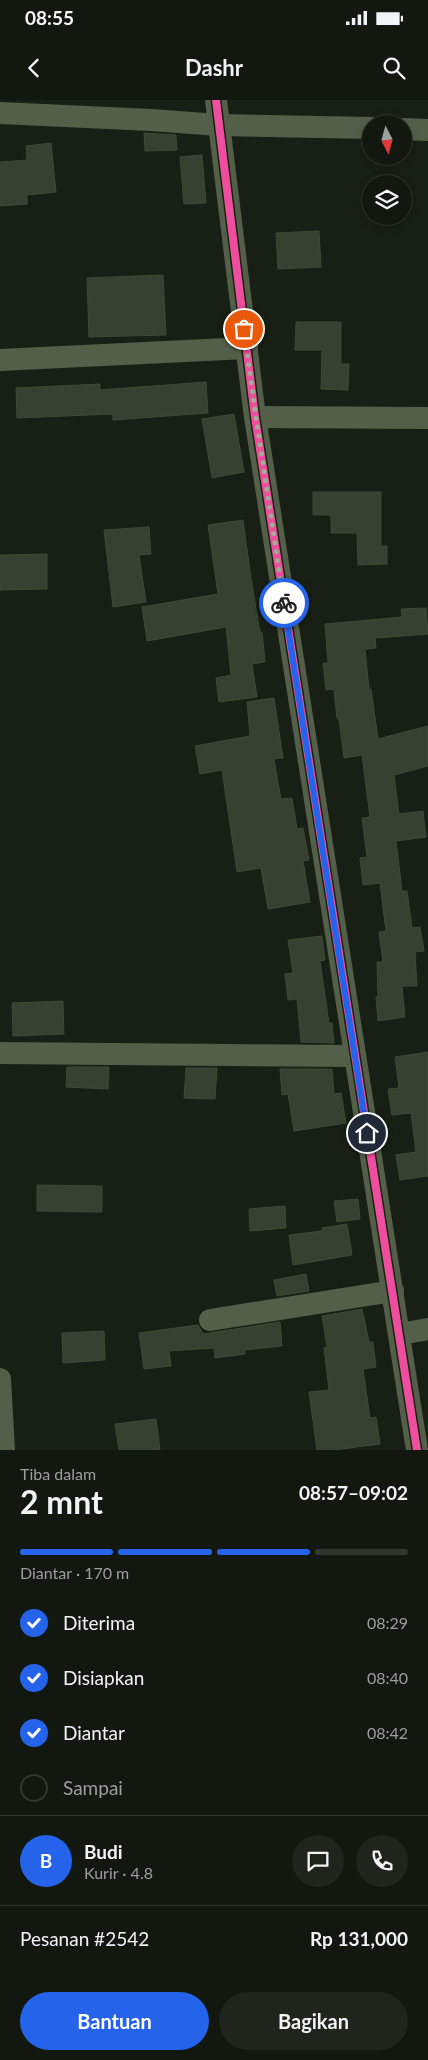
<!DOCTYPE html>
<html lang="id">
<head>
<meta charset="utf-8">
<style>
	:root { --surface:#12170f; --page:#1f241d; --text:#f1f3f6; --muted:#9c9f9e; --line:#31362f; --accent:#2563eb }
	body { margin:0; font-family:Lato,sans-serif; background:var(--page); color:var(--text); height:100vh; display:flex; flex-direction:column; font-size:19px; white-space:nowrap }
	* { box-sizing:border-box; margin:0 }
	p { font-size:16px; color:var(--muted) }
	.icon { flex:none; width:28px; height:28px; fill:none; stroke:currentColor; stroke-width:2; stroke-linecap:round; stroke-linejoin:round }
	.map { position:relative; height:1350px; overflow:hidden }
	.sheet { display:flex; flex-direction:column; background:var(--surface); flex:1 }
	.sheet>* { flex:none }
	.needle { width:32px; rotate:174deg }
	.fabs { position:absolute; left:362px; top:15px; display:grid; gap:10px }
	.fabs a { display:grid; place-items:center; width:50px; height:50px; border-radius:50%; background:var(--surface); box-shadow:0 2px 8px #0003,0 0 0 1px var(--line); font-size:25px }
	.pin { position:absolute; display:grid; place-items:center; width:42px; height:42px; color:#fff; margin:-21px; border:2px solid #fff; border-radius:50%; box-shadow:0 1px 5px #0007 }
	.courier { position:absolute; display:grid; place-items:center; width:50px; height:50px; margin:-25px; border:4px solid #2563eb; border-radius:50%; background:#fff; color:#222; box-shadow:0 1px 6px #0007 }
	.headline em { font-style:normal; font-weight:700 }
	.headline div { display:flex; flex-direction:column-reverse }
	.headline { display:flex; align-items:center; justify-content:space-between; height:85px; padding:0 20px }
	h1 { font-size:32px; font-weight:700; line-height:38px }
	.bar { display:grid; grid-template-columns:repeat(4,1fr); gap:8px 5px; align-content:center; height:60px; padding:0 20px }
	.bar i { height:6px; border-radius:4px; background:var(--line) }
	.bar .on { background:var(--accent) }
	.bar p { grid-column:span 4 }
	.line { display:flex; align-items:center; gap:12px; padding:0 20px; border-top:1px solid var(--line) }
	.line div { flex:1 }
	.round { display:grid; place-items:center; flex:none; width:52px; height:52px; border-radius:26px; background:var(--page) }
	ol { padding:0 20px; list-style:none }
	li { display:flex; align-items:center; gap:15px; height:55px }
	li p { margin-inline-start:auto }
	li .icon { padding:5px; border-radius:50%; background:var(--accent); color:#fff; stroke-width:4 }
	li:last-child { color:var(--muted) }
	li i { width:28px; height:28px; border:2px solid var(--line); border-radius:50% }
	.cta { display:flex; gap:10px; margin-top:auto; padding:10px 20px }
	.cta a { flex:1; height:58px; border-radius:30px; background:var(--accent); color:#fff; font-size:20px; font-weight:700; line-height:58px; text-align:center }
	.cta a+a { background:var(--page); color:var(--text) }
	.status { display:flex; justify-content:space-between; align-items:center; height:35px; padding:0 25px; background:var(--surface); direction:ltr }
	.status svg { height:14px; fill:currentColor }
	header { display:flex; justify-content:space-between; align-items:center; height:65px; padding:0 20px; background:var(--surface); font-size:22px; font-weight:700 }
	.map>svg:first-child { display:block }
	.building { fill:#374132; stroke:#3e4936 }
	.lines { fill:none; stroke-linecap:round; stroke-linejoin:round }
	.minor { stroke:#545f4a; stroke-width:22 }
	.cycleway-casing { stroke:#172410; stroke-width:11 }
	.cycleway { stroke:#ef4d9e; stroke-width:8 }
	.done { stroke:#9eaf91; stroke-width:5; stroke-dasharray:0 9 }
	.route { stroke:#2563eb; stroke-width:6 }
</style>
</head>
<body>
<div class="status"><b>08:55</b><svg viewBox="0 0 49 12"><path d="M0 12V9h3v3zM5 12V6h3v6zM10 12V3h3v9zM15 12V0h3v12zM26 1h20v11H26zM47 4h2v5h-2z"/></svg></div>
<header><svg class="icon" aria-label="back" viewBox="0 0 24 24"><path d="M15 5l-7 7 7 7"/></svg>Dashr<svg class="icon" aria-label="search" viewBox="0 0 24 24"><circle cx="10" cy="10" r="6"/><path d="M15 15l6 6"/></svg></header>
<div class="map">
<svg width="428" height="1350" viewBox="0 0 428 1350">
	<rect width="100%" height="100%" fill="#181f14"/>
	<g class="building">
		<polygon points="144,33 176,35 177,50 145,51"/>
		<polygon points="51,43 56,92 27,95 27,104 0,106 0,62 27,60 26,46"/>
		<polygon points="202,55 206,103 184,104 180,57"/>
		<polygon points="319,131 321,167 278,169 276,133"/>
		<polygon points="163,175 166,235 89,237 87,178"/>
		<polygon points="296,222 341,222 341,264 349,264 348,290 321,289 322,250 295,250"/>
		<polygon points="206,282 208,313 113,320 113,314 17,318 16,288 100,284 100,290"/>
		<polygon points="234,314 244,372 212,378 202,319"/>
		<polygon points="313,392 381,392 381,446 387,446 387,464 358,465 357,433 331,433 331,415 313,415"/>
		<polygon points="243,420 251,478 260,532 262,532 265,562 252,564 257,597 219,602 216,578 231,575 226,527 147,541 142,507 218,494 208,425"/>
		<polygon points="149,427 151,454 139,455 146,502 113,507 104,430"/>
		<polygon points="47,454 47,489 0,490 0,455"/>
		<polygon points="426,508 428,534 375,538 376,548 365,549 369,589 371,589 378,639 428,626 428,666 394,675 399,714 423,711 426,737 396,741 402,791 407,791 412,828 420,827 424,851 415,852 417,886 402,886 405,917 378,921 376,897 378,897 377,862 383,862 379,832 386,831 380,783 363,785 360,758 367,757 362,718 370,717 362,655 344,658 339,619 337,619 334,589 326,590 323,563 328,563 325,524 402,517 401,509"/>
		<polygon points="274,598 283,658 274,659 281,699 292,698 297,729 303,728 309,760 303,761 310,802 268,809 261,768 237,772 222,670 200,674 195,646 250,636 247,602"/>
		<polygon points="322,836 325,860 320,861 329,923 332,923 334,943 301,942 297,899 288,900 285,874 293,873 288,840"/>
		<polygon points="63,901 64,934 13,936 12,903"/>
		<polygon points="428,952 428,1076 400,1080 396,1055 416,1052 411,1013 392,1015 388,989 399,988 395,957"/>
		<polygon points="67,967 109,967 108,989 66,987"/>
		<polygon points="186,968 217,968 215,999 184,998"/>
		<polygon points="280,969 332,969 334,994 341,993 346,1023 294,1031 288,994 282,995"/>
		<polygon points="37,1085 102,1086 102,1112 37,1111"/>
		<polygon points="358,1099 360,1119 337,1122 334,1101"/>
		<polygon points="285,1106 286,1128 250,1131 249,1109"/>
		<polygon points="347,1124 352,1155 293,1165 289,1135 322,1131 322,1128"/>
		<polygon points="306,1174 309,1191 277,1196 274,1180"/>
		<polygon points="362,1209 369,1242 373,1242 376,1267 363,1269 370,1318 376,1317 380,1344 334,1350 317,1350 309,1292 329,1290 324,1248 327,1247 322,1216"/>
		<polygon points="280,1222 282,1246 245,1250 245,1254 215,1258 214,1248 169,1251 171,1266 144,1269 139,1233 198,1225 203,1234"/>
		<polygon points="104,1231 105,1260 63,1263 62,1233"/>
		<polygon points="156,1319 160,1350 119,1350 115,1324"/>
	</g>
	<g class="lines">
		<g class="minor">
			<polyline points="216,0 255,317 417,1350"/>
			<polyline points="0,13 151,20 219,25 371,28"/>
			<polyline points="404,29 428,30"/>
			<polyline points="0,260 247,248"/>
			<polyline points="255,317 428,318"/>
			<polyline points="0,953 355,956"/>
			<polyline points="210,1220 393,1191"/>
			<polyline points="400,1234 428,1229"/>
			<polyline points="0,1279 4,1350"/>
		</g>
		<defs>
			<polyline id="cycleway" points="216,0 255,317 417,1350"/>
		</defs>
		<use href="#cycleway" class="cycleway-casing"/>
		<use href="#cycleway" class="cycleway"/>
	</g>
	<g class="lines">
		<polyline class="done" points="244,229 256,317 284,503"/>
		<polyline class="route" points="284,503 367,1033"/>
	</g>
</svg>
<div class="fabs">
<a><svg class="needle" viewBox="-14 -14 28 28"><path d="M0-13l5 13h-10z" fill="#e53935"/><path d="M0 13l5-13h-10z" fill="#9c9f9e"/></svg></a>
<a><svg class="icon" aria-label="layers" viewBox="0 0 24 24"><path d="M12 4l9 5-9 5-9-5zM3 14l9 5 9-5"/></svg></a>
</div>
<div class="pin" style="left:244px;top:229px;background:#ea580c"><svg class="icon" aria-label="bag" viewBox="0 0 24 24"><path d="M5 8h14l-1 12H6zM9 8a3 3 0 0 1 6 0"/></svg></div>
<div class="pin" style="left:367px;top:1033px;background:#1f2937"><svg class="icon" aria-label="home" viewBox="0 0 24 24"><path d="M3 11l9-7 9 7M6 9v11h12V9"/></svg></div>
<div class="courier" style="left:284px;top:503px"><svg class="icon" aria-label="bike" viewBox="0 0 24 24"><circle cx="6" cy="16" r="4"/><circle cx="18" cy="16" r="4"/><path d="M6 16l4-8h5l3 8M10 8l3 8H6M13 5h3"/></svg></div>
</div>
<section class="sheet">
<div class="headline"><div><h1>2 mnt</h1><p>Tiba dalam</p></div><em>08:57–09:02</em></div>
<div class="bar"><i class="on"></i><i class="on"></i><i class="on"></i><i></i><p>Diantar · 170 m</p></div>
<ol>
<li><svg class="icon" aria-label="check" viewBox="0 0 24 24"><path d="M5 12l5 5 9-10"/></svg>Diterima<p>08:29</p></li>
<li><svg class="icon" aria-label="check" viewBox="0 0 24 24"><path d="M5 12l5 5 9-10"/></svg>Disiapkan<p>08:40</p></li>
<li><svg class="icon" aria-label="check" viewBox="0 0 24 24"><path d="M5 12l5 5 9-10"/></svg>Diantar<p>08:42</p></li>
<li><i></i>Sampai</li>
</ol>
<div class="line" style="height:90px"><b class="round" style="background:var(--accent);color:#fff">B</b><div><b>Budi</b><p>Kurir · 4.8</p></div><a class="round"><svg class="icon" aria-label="chat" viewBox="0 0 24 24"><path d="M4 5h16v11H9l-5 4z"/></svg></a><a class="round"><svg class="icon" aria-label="phone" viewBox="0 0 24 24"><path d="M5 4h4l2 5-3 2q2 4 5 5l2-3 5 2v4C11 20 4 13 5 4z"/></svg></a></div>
<div class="line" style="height:65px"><div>Pesanan #2542</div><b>Rp 131,000</b></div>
<div class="cta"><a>Bantuan</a><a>Bagikan</a></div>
</section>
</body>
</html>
